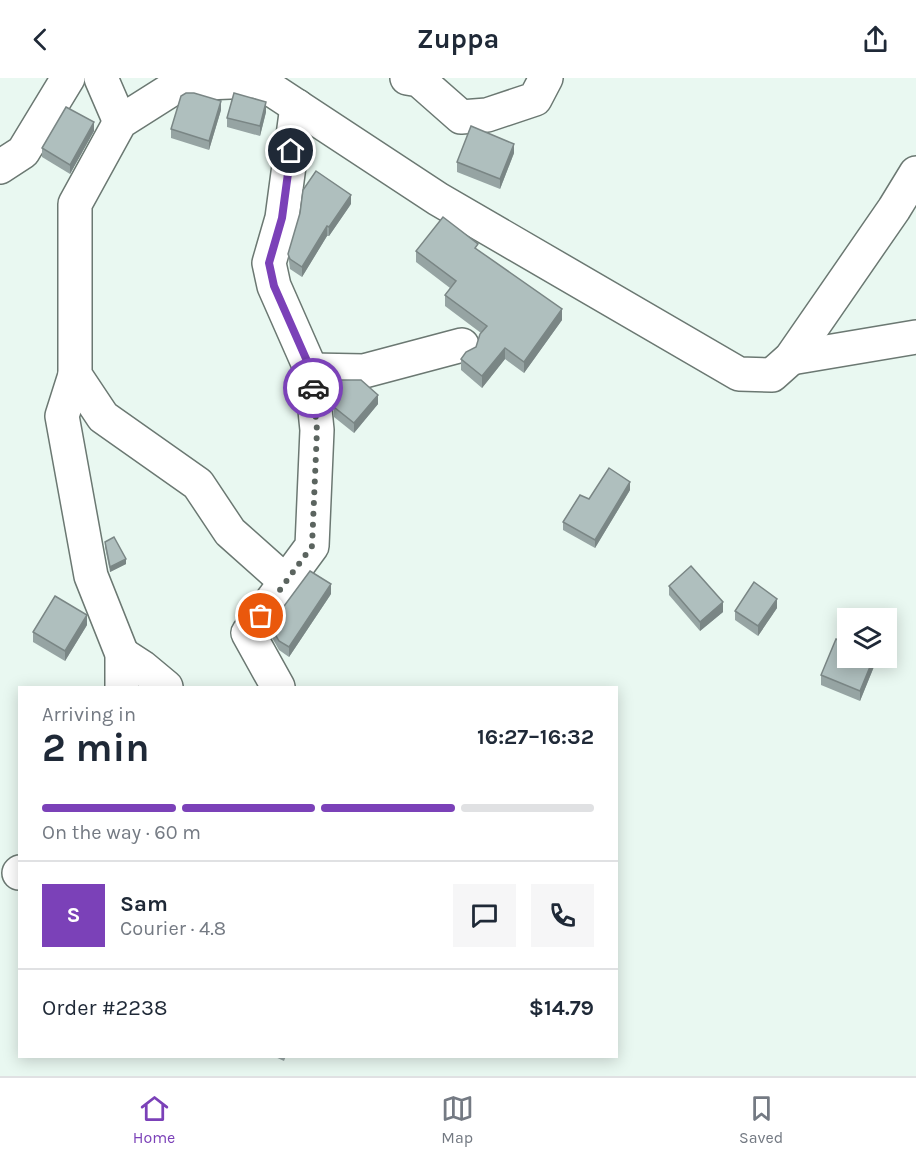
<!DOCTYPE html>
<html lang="en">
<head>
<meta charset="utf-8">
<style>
	:root { --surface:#fff; --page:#f6f6f7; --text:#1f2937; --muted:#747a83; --line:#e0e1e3; --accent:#7b41b8 }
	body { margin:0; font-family:Karla,sans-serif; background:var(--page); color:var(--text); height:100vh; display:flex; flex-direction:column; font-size:22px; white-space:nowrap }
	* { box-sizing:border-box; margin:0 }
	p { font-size:20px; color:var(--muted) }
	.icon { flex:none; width:33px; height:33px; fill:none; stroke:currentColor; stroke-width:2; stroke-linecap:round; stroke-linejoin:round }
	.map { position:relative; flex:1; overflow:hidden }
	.side { position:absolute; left:18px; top:608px; width:600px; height:372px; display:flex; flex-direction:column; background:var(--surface); border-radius:0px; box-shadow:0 3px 15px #0003 }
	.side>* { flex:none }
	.controls { position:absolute; left:837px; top:530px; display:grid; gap:12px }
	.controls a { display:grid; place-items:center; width:60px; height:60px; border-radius:0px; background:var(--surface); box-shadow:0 3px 15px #0003; font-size:30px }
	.pin { position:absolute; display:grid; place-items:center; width:51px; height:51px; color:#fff; margin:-26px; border:3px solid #fff; border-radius:50%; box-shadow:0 2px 6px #0007 }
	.courier { position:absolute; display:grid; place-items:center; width:60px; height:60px; margin:-30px; border:4px solid #7b41b8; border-radius:50%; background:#fff; color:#222; box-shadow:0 2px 8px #0007 }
	.headline em { font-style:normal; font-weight:700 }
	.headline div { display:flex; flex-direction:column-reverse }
	.headline { display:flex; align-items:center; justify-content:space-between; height:102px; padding:0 24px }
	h1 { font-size:39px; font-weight:700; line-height:45px }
	.bar { display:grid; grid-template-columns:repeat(4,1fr); gap:9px 6px; align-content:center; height:72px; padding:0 24px }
	.bar i { height:8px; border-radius:4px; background:var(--line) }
	.bar .current { background:var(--accent) }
	.bar p { grid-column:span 4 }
	.line { display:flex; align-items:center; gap:15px; padding:0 24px; border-top:2px solid var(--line) }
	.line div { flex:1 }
	.round { display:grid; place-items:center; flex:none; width:63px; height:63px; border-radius:0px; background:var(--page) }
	header { display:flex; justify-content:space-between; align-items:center; height:78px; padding:0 24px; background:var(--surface); font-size:27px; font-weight:700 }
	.tab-bar { display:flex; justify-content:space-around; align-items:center; height:84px; border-top:2px solid var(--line); background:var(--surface); font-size:16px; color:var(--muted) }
	.tab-bar a { display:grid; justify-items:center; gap:3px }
	.tab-bar .current { color:var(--accent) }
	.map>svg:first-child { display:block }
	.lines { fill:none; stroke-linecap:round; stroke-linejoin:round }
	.minor-casing { stroke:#6b7872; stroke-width:36 }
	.minor { stroke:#fff; stroke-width:33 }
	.wall { fill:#96a4a3 }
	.shaded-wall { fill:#7a8685 }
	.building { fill:#afbfbe; stroke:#7a8685; stroke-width:1.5 }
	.done { stroke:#5b645f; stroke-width:6; stroke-dasharray:0 10.8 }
	.route { stroke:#7b41b8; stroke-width:8 }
</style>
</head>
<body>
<header><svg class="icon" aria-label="back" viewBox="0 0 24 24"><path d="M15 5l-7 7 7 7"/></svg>Zuppa<svg class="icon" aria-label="share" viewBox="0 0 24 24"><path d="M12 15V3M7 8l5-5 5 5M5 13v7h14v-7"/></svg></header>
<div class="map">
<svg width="916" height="998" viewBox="0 0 916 998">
	<rect width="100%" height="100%" fill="#e9f8f1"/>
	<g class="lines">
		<defs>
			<g id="minor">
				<polyline points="101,0 120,44"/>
				<polyline points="254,0 438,121 739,296 772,297 791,280 894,131 916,95"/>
				<polyline points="407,0 419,2 461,39 487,37 535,21 546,0"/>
				<polyline points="258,3 180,6 120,44 75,126 75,297 103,339 198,406 230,454 285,503"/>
				<polyline points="0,89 23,74 68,0"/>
				<polyline points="791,280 916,259"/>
				<polyline points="311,292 364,293 462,267"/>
				<polyline points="75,297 62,338 91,498 122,576 122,609"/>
				<polyline points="122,576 142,589 166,609"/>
				<polyline points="278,609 248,555 312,468 317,352 311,292 274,208 269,185 282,140 297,28"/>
				<polyline points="19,795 20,794"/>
			</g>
		</defs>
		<use href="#minor" class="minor-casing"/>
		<use href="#minor" class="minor"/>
	</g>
	<g class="wall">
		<polygon points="221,32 209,72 171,60 171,51"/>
		<polygon points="266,34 260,58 227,49 227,40"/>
		<polygon points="94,53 70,96 42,79 42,70"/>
		<polygon points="514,75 500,111 457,94 457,84"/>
		<polygon points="351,126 329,158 327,158 302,199 290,191 288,176"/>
		<polygon points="478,172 562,242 524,295 505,281 482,310 461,292 461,281 476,269 481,255 445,228 445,217 450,210 416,184 416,173"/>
		<polygon points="332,302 378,326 354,355 334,339"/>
		<polygon points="630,412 595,470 563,452 563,444 589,421"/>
		<polygon points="105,464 126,486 110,494 105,469"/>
		<polygon points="669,508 723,534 700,553 669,517"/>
		<polygon points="331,516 289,579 279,572 270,556 270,547"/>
		<polygon points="777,530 758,558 735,542 735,533"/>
		<polygon points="87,547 65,583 33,564 33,554"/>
		<polygon points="875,579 875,586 860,623 821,607 821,597"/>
		<polygon points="273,978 286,978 284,983"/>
	</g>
	<g class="shaded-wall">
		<polygon points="221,23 221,32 209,72 209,63"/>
		<polygon points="266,24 266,34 260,58 260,48"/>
		<polygon points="94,44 94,53 70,96 70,87"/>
		<polygon points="514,66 514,75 500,111 500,101"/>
		<polygon points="351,117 351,126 329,158 329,149"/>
		<polygon points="327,148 327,158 302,199 302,189"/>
		<polygon points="562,231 562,242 524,295 524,284"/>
		<polygon points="505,270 505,281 482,310 482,298"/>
		<polygon points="378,317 378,326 354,355 354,345"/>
		<polygon points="630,404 630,412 595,470 595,462"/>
		<polygon points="126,481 126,486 110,494 110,489"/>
		<polygon points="331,506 331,516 289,579 289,569"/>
		<polygon points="777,521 777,530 758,558 758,548"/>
		<polygon points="723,524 723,534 700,553 700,544"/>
		<polygon points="87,537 87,547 65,583 65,573"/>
		<polygon points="874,579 875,579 875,586 860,623 860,613"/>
	</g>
	<g class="building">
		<polygon points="186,15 194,15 221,23 209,63 171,51 181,18"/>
		<polygon points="234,15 266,24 260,48 227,40"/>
		<polygon points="66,29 94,44 70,87 42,70"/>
		<polygon points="471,48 514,66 500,101 457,84"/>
		<polygon points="316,93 351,117 329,149 327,148 302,189 290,181 288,176 300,135 303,112"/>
		<polygon points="443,139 478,166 475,170 562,231 524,284 505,270 482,298 461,281 466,274 476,269 480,256 487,248 445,217 456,203 416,173"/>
		<polygon points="332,302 361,302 378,317 354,345 334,329"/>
		<polygon points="609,390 630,404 595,462 563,444 580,417 589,421"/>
		<polygon points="114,459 126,481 110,489 105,464"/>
		<polygon points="691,488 723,524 700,544 669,508"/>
		<polygon points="310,493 331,506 289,569 279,563 270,547"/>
		<polygon points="754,504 777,521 758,548 735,533"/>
		<polygon points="55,518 87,537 65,573 33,554"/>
		<polygon points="836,561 848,566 848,579 874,579 860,613 821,597"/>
	</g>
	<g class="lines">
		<polyline class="done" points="261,538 312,468 317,352 313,310"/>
		<polyline class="route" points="291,73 282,140 269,185 274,208 311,292 313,310"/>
	</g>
</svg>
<div class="controls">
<a><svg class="icon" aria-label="layers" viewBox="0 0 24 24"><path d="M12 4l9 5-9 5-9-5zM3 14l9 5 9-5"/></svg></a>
</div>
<div class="pin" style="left:261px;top:538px;background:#ea580c"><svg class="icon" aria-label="bag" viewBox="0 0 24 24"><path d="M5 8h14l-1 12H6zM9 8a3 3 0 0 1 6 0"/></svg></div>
<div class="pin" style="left:291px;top:73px;background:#1f2937"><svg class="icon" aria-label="home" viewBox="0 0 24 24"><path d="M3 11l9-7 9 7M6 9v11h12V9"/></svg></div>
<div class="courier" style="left:313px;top:310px"><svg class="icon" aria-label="car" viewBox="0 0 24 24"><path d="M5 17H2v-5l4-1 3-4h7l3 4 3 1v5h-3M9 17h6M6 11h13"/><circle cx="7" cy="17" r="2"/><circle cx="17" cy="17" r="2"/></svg></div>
<section class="side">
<div class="headline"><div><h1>2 min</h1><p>Arriving in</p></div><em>16:27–16:32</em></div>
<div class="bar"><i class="current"></i><i class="current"></i><i class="current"></i><i></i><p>On the way · 60 m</p></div>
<div class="line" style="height:108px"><b class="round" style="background:var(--accent);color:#fff">S</b><div><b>Sam</b><p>Courier · 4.8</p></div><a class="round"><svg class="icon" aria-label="chat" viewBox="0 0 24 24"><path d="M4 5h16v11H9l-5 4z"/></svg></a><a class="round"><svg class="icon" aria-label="phone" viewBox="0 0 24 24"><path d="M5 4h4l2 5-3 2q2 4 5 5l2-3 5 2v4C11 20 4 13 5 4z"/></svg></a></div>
<div class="line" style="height:78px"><div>Order #2238</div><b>$14.79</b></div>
</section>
</div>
<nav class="tab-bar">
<a class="current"><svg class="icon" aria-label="home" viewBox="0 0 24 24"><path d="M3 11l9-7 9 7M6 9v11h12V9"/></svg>Home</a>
<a><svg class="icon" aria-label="map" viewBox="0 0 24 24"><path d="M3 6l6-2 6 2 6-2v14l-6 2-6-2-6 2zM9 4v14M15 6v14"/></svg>Map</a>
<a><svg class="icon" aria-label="saved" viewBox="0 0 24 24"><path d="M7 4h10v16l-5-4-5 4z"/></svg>Saved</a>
</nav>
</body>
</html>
